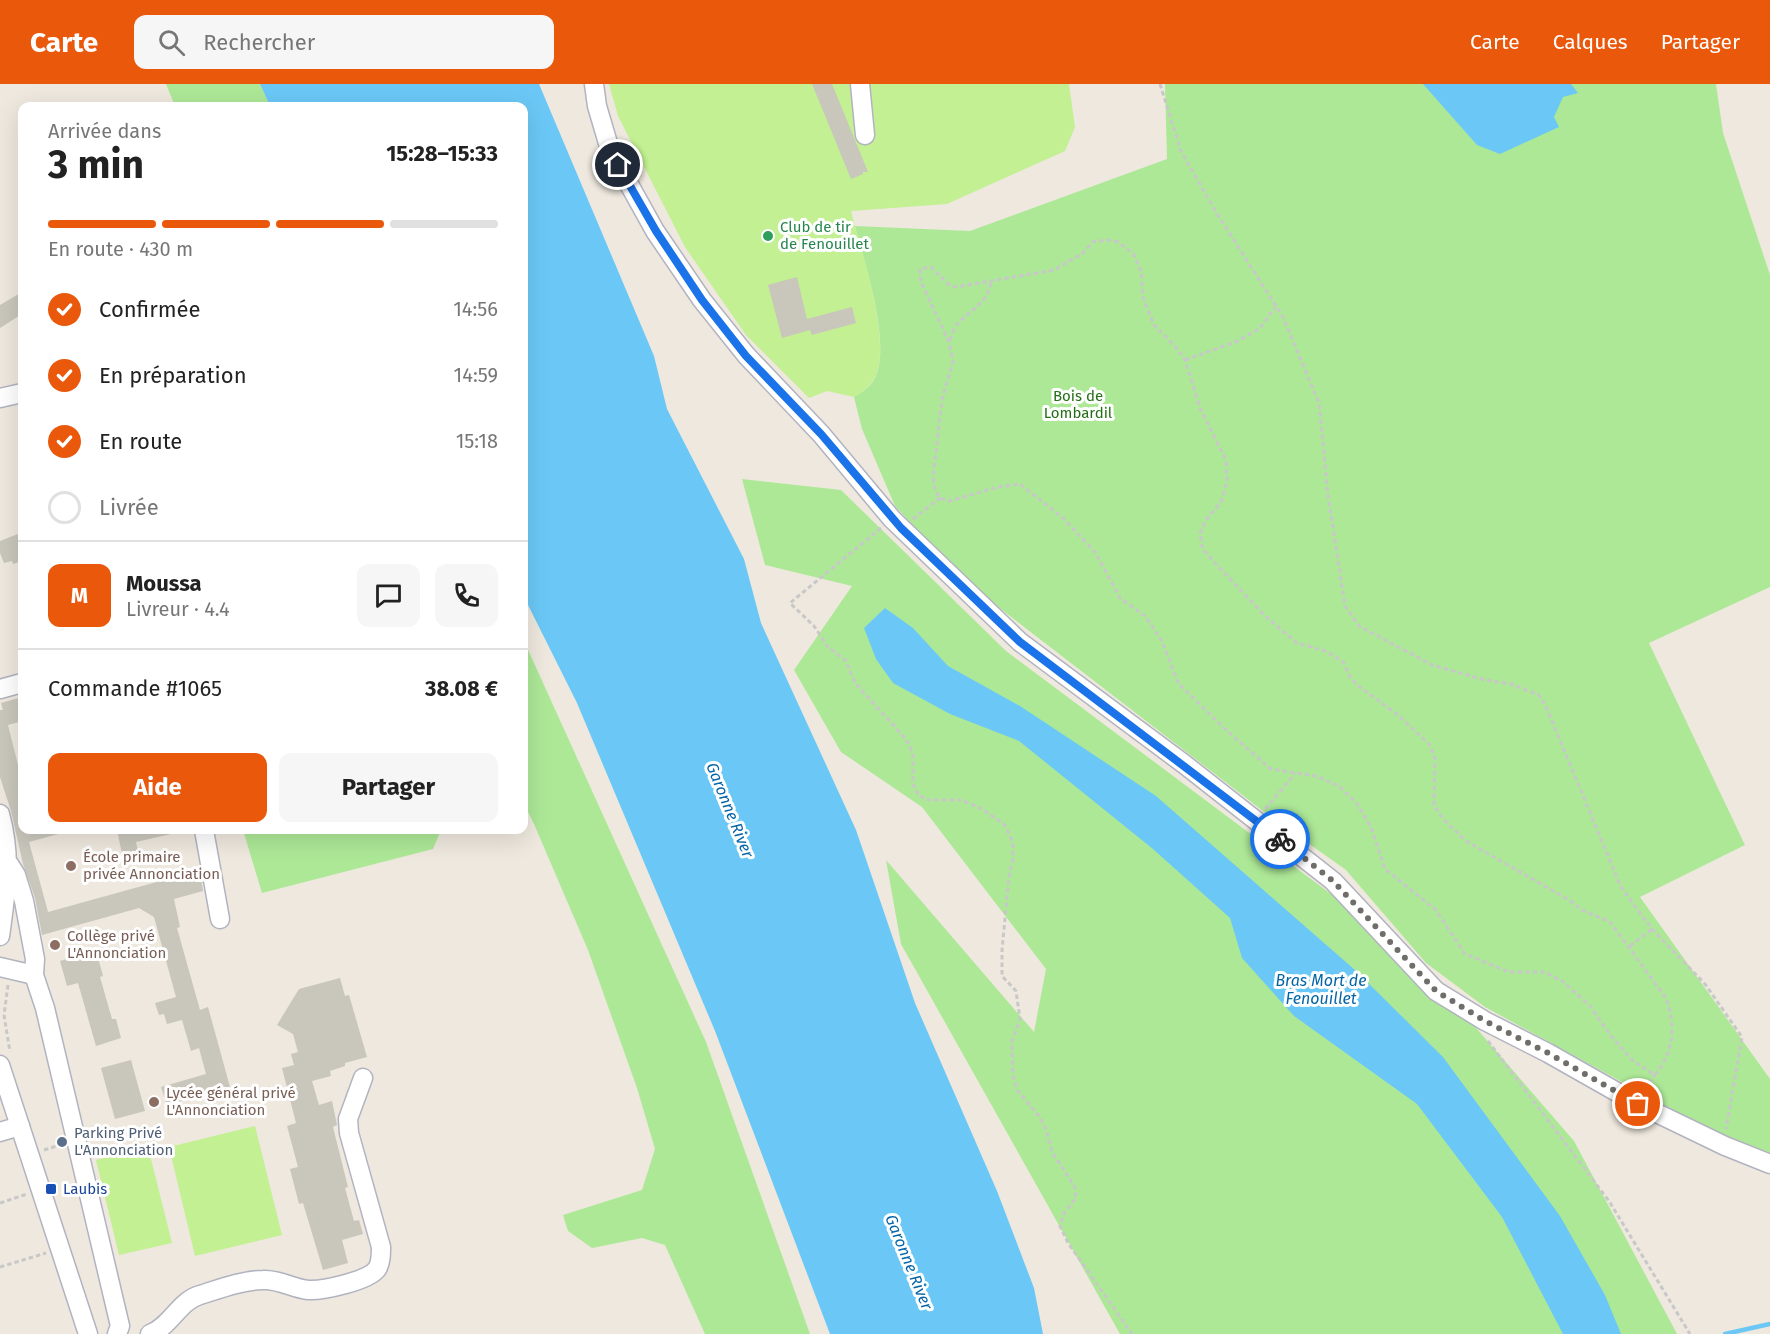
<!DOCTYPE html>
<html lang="fr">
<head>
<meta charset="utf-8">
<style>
	:root { --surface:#fff; --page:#f6f6f6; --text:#222; --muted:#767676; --line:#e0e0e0; --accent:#ea580c }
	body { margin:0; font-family:"Fira Sans",sans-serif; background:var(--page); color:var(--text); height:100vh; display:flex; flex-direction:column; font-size:22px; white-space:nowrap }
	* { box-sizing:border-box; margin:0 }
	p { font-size:20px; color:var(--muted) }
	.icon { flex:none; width:33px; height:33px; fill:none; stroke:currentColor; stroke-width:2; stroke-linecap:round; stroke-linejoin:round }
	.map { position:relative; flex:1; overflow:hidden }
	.drawer { position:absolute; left:18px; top:18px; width:510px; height:732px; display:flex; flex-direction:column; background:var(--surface); border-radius:12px; box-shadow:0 6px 24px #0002 }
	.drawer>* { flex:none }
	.pin { position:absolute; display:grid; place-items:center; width:51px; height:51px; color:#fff; margin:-26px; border:3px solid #fff; border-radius:50%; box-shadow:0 2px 6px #0007 }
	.courier { position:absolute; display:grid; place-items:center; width:60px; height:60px; margin:-30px; border:4px solid #1a73e8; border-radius:50%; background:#fff; color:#222; box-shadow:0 2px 8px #0007 }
	.overview em { font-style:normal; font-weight:700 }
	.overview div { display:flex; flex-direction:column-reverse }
	.overview { display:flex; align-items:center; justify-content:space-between; height:102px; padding:0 30px }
	h1 { font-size:39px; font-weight:700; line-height:45px }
	.bar { display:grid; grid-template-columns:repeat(4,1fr); gap:9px 6px; align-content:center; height:72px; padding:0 30px }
	.bar i { height:8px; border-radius:4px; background:var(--line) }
	.bar .selected { background:var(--accent) }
	.bar p { grid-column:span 4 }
	.line { display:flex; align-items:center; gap:15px; padding:0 30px; border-top:2px solid var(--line) }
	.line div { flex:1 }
	.round { display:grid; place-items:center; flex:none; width:63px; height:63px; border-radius:12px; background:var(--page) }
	ol { padding:0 30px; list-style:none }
	li { display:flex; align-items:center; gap:18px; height:66px }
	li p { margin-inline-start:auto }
	li .icon { padding:6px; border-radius:50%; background:var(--accent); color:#fff; stroke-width:4 }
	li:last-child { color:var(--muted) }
	li i { width:33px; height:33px; border:3px solid var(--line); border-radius:50% }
	.cta { display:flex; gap:12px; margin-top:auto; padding:12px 30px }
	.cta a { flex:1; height:69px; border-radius:12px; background:var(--accent); color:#fff; font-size:24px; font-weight:700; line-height:69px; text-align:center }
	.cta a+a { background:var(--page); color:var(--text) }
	header { display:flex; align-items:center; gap:36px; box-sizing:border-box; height:84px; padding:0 30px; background:var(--accent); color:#fff }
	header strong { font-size:28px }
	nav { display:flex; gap:33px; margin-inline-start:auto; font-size:21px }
	.search { width:420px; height:54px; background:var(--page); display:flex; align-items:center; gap:15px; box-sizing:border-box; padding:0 21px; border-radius:12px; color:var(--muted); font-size:22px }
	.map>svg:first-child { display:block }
	.green { fill:#ade897 }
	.pitch { fill:#c2f092 }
	.water { fill:#6bc8f6 }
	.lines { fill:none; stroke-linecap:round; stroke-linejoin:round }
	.stream { stroke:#6bc8f6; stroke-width:4.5 }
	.building { fill:#c9c6bc }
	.minor-casing { stroke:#b2b3c0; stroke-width:21 }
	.path { stroke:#c8c8c8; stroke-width:3; stroke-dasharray:4.5 3; stroke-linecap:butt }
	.minor { stroke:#fff; stroke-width:18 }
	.done { stroke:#706e6a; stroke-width:6; stroke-dasharray:0 10.8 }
	.route { stroke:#1a73e8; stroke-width:8 }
	.leisure-dot { fill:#2e9e5b; stroke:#fff; stroke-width:2 }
	.education-dot { fill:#8d6e63; stroke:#fff; stroke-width:2 }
	.service-dot { fill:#5c6f8a; stroke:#fff; stroke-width:2 }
	.transit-dot { fill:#1a4fb4; stroke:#fff; stroke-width:2 }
	.labels { text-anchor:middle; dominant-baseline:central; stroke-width:6; stroke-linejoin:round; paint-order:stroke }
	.leisure-label { font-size:15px; fill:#27864d; stroke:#fff; text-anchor:start }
	.park-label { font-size:15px; fill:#236f16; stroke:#fff }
	.education-label { font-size:15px; fill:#785e54; stroke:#fff; text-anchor:start }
	.service-label { font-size:15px; fill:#4e5e75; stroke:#fff; text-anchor:start }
	.transit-label { font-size:15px; fill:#164399; stroke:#fff; text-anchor:start }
	.water-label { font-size:16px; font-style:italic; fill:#0565a7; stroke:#fff }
</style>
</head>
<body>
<header>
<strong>Carte</strong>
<div class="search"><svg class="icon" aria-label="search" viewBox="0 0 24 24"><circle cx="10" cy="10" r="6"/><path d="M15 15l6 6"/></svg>Rechercher</div>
<nav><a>Carte</a><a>Calques</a><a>Partager</a></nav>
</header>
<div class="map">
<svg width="1770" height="1250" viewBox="0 0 1770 1250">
	<rect width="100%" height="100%" fill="#eee8de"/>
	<g class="green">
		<polygon points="166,0 260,0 270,22 175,22"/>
		<path d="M1165,0H1716L1723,49L1770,191V503L1649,559L1745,761L1640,813L1770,995V1071L1715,1049L1485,923L1426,879L1346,786L1263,727L993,519L910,438L895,422L862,345L854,313C860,309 868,304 872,299C895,268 864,177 855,142L970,147L1167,75Z"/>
		<polygon points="742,395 841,406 1006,567 1343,819 1470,937 1574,1057 1677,1250 1120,1250 901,860 886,776 1034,948 1046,885 922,723 841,668 794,586 852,502 765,481"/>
		<polygon points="524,557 706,958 810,1250 705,1250 665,1161 642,1154 592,1164 568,1147 563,1131 642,1106 655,1065 637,1004 588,866 534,740 524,720"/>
		<polygon points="243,746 441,746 433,765 262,809"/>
	</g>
	<g class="pitch">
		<path d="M609,0H1069L1075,43L1065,67L947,120L851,127C860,164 896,267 872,298C868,304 860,309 854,313L827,307L809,314L746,251L685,163L618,32Z"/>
		<polygon points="255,1042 282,1151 195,1172 169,1063"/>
		<polygon points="148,1063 172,1159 119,1171 96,1076"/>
	</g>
	<g class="water">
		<polygon points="260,0 539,0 654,272 667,325 744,475 761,539 856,746 915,919 997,1107 1034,1204 1043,1250 830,1250 715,947 577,619 524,513 524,22 270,22"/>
		<polygon points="1423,0 1571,0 1578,9 1563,13 1554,33 1559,43 1500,70 1477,61"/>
		<polygon points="885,524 913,544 948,582 1020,622 1156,712 1355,886 1443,973 1560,1132 1605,1211 1621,1250 1563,1250 1502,1133 1417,1020 1294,932 1242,874 1230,834 1153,765 1019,657 950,630 893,599 876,575 864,544"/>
	</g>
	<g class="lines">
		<polyline class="stream" points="1725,1250 1770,1240"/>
	</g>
	<g class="building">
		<polygon points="812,0 832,0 868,88 863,88 863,90 851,95"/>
		<polygon points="797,193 807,235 852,223 856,239 812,251 810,246 782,254 768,201"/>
		<polygon points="22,208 22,230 0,244 0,221"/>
		<polygon points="18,450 22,465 22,477 13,480 12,477 4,479 0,469 0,457"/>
		<polygon points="22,613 22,637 8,641 22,697 22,746 61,746 62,749 29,758 48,828 200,786 203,807 174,815 180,843 177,844 200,926 208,923 230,1003 167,1021 161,1003 206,990 199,964 191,967 182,936 167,940 164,930 159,931 155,919 176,913 154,833 139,824 42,851 35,814 23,780 11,727 0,693 0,626 3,626 1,619"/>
		<polygon points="117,746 170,746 171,750 136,758 140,776 124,779"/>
		<polygon points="96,866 103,892 100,893 112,935 116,935 121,954 96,962 78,899 67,902 60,877"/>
		<polygon points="340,894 345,912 349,911 367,973 345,979 345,982 330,987 331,992 312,997 319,1021 332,1017 337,1041 333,1043 348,1103 345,1104 354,1137 359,1136 363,1150 342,1156 348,1179 323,1186 303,1119 299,1120 290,1085 298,1083 287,1042 296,1039 282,984 294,981 291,970 298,968 293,950 277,941 299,905"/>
		<polygon points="131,976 145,1027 115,1035 101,984"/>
	</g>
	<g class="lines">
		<defs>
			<g id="minor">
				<polyline points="594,0 597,22 610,66 655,147 702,216 746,271 821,350 892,435 1020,558 1184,680 1333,797 1436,907 1485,937 1548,969 1638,1020 1725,1062 1770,1080"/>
				<polyline points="860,0 865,51"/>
				<polyline points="0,314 22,309"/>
				<polyline points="0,605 22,599"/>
				<path d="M0,730C12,774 6,808 0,852"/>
				<polyline points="204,746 220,835"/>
				<polyline points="9,780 16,791 24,817 35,875 34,891 45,924 120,1242 117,1250"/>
				<polyline points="0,883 34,891"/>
				<polyline points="0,981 88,1250"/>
				<polyline points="0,1048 20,1042"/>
				<path d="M150,1250C171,1242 179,1217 200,1211C219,1205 243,1196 263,1196C278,1195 292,1204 308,1206C322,1207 368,1197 377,1185C381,1179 381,1170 381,1163L349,1049L348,1035L363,994"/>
			</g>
		</defs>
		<use href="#minor" class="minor-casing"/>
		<g class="path">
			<polyline points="1160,0 1181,67 1216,128 1283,233 1319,319 1328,411 1345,522 1359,542 1432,581 1485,596 1511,600 1539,611 1547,625 1621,803 1652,845 1705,900 1742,953 1726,1045"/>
			<path d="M1107,156L1118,158L1133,169L1141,187L1143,214L1154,241L1175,262L1185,276L1200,324L1226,376L1227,397L1221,418L1206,436L1200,449L1203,466L1265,532L1297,559L1326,567L1343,578L1350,593L1357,601L1398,631L1429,660L1435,674L1434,721L1443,735L1466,757L1569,816L1582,826L1610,838L1666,914C1676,943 1674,967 1655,991L1633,977L1611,952L1590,922L1562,897L1544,888H1509L1465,870L1436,826L1385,785L1371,743L1357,720L1339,702L1316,692L1271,685L1226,646L1178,599L1162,557L1145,532L1120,514L1095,468L1063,434L1020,400L998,403L949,417L940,414L936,408L933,394L942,315L953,278L949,258L921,198L920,185L931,183L948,200L956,203L1054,186L1083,169L1093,158Z"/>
			<path d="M950,256C952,251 954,243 958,239C973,224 986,221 991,198"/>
			<polyline points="1185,276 1238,257 1260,244 1275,223"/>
			<polyline points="913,435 940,414"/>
			<polyline points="881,444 790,519 814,542 828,563 846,577 855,599 906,655 913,669 913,700 918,711 929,716 962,716 982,725 1005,741 1013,759 1013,775 1009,792 1002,866 1002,892 1016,907 1020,935 1012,958 1013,992 1017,1006 1039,1032 1046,1045 1052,1068 1075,1103 1076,1114 1064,1129 1060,1142 1068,1159 1132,1250"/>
			<polyline points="1265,725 1295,690"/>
			<polyline points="1630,862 1652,845"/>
			<polyline points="8,901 4,931 10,968"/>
			<polyline points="1488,957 1609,1117 1690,1250"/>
			<polyline points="1646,1006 1655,991"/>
			<polyline points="44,1066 60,1061"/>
			<polyline points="0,1119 27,1110"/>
			<polyline points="0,1183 46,1169"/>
		</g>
		<use href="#minor" class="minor"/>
	</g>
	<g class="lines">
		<polyline class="done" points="1280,755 1333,797 1436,907 1485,937 1548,969 1638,1020"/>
		<polyline class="route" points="618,81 656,147 702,216 746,272 821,350 901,444 1020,558 1280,755"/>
	</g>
	<circle class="leisure-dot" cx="768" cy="152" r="6"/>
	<g class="education-dot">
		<circle cx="71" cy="782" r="6"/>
		<circle cx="55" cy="861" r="6"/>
		<circle cx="154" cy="1018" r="6"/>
	</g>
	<circle class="service-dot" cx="62" cy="1058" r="6"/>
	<rect class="transit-dot" x="45" y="1099" width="12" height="12" rx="3"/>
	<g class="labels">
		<g class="leisure-label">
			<text x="780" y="143">Club de tir<tspan x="780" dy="17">de Fenouillet</tspan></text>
		</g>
		<g class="park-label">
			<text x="1078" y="312">Bois de<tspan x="1078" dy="17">Lombardil</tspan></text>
		</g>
		<g class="education-label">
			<text x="83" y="773">École primaire<tspan x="83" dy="17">privée Annonciation</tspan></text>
			<text x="67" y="852">Collège privé<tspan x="67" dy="17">L'Annonciation</tspan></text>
			<text x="166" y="1009">Lycée général privé<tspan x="166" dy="17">L'Annonciation</tspan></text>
		</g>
		<g class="service-label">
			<text x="74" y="1049">Parking Privé<tspan x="74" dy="17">L'Annonciation</tspan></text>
		</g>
		<g class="transit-label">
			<text x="63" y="1105">Laubis</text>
		</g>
		<g class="water-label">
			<text transform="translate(730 726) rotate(68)">Garonne River</text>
			<text x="1321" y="896">Bras Mort de<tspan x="1321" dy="18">Fenouillet</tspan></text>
			<text transform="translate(909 1178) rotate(68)">Garonne River</text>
		</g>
	</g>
</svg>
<div class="pin" style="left:1638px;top:1020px;background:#ea580c"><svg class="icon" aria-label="bag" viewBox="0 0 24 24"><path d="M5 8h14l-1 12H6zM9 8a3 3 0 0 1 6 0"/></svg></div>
<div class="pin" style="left:618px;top:81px;background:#1f2937"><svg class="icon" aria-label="home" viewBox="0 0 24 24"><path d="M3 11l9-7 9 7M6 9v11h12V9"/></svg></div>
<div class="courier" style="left:1280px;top:755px"><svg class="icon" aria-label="bike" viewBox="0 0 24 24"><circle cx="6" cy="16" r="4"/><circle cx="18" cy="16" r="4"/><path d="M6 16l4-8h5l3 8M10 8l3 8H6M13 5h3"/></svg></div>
<section class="drawer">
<div class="overview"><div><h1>3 min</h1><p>Arrivée dans</p></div><em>15:28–15:33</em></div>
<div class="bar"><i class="selected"></i><i class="selected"></i><i class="selected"></i><i></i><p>En route · 430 m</p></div>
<ol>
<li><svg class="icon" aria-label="check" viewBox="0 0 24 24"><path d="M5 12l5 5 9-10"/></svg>Confirmée<p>14:56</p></li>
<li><svg class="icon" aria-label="check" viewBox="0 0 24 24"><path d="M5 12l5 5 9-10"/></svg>En préparation<p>14:59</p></li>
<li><svg class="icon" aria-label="check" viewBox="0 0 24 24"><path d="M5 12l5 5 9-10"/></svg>En route<p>15:18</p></li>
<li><i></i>Livrée</li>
</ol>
<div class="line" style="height:108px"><b class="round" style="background:var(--accent);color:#fff">M</b><div><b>Moussa</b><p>Livreur · 4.4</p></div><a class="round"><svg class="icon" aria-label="chat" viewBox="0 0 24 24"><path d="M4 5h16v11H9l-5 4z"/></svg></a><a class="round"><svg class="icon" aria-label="phone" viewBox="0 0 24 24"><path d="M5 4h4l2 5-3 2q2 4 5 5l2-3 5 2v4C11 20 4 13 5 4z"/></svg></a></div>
<div class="line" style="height:78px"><div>Commande #1065</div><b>38.08 €</b></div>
<div class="cta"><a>Aide</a><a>Partager</a></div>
</section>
</div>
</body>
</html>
